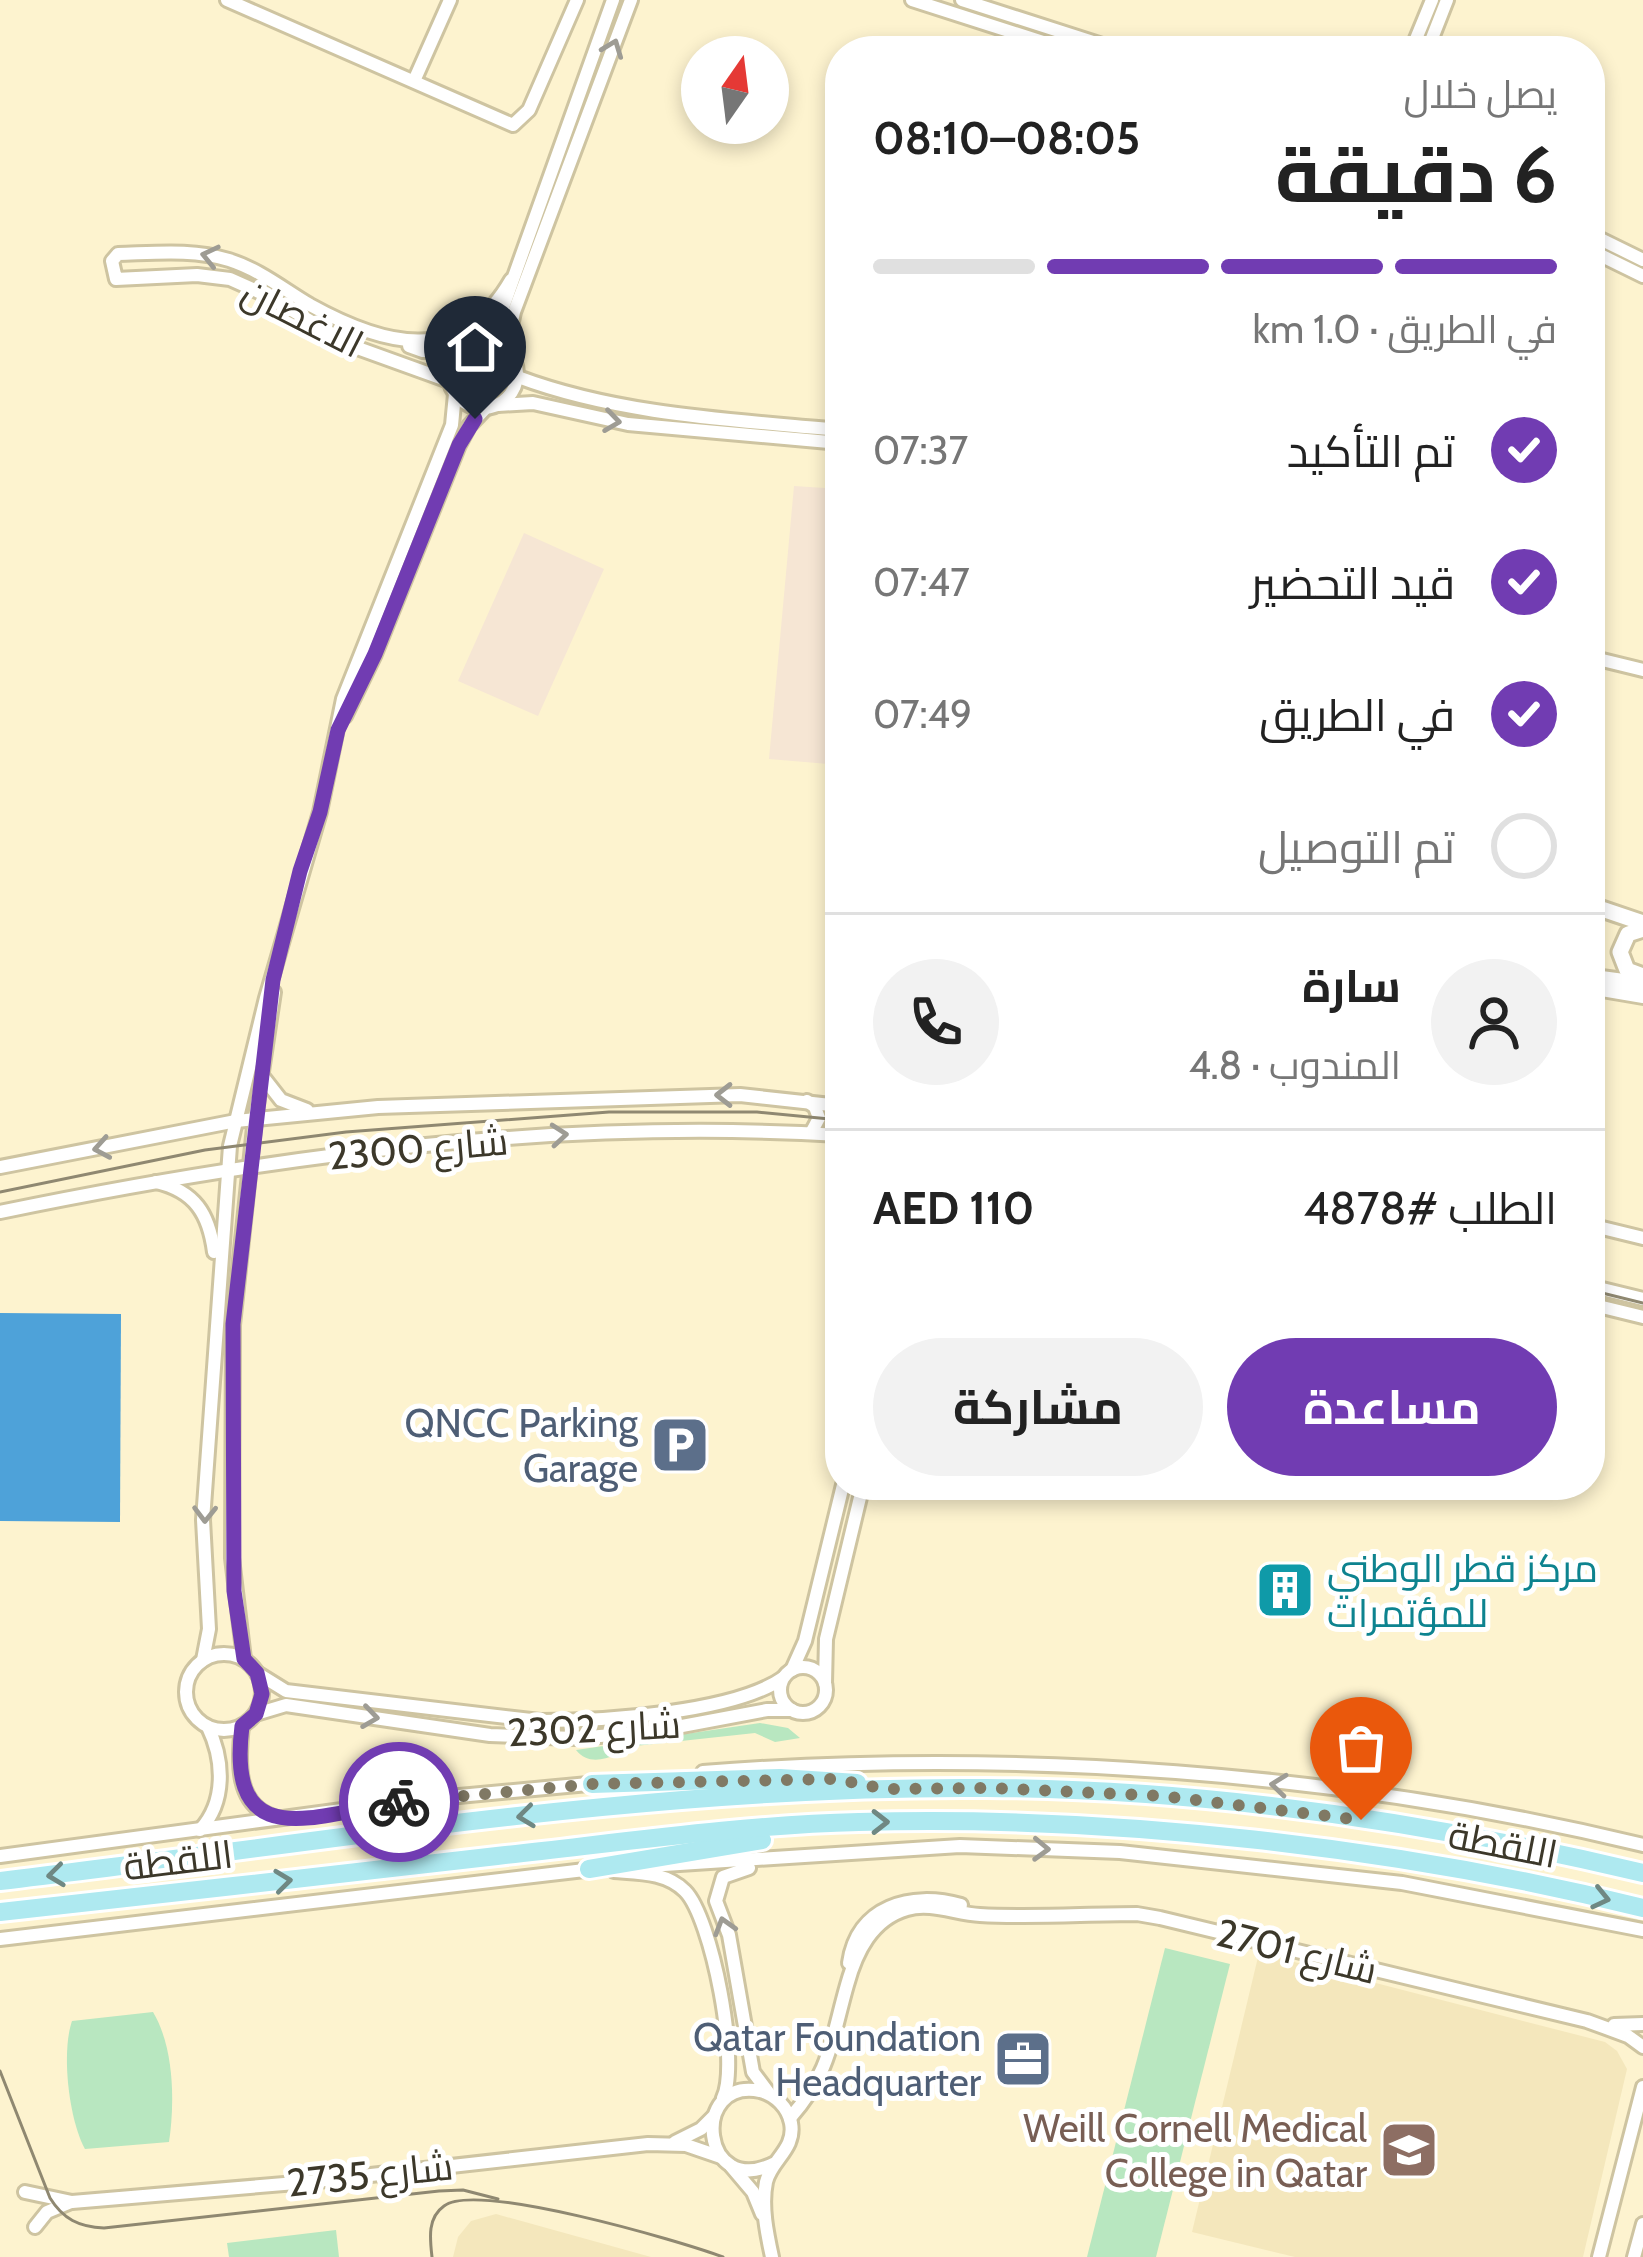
<!DOCTYPE html>
<html lang="ar">
<head>
<meta charset="utf-8">
<style>
	:root { --surface:#fff; --page:#f2f2f2; --text:#222; --muted:#767676; --line:#e0e0e0; --accent:#713cb2 }
	body { margin:0; font-family:Cabin,Cairo,sans-serif; background:var(--page); color:var(--text); direction:rtl; height:100vh; display:flex; flex-direction:column; font-size:45px; white-space:nowrap }
	* { box-sizing:border-box; margin:0 }
	p { font-size:39px; color:var(--muted) }
	.icon { flex:none; width:66px; height:66px; fill:none; stroke:currentColor; stroke-width:2; stroke-linecap:round; stroke-linejoin:round }
	.map { position:relative; flex:1; overflow:hidden; direction:ltr }
	.sheet { position:absolute; left:825px; top:36px; width:780px; height:1464px; display:flex; flex-direction:column; background:var(--surface); border-radius:48px; box-shadow:0 6px 18px #0003; direction:rtl }
	.sheet>* { flex:none }
	.needle { width:78px; rotate:14deg }
	.controls { position:absolute; left:681px; top:36px; display:grid; gap:24px }
	.controls a { display:grid; place-items:center; width:108px; height:108px; border-radius:50%; background:var(--surface); box-shadow:0 6px 18px #0003; font-size:60px }
	.pin { position:absolute; display:grid; place-items:center; width:102px; height:102px; color:#fff; margin:-123px -51px; border-radius:50% 50% 50% 0; rotate:-45deg; box-shadow:0 0 12px #0007 }
	.pin .icon { rotate:45deg }
	.courier { position:absolute; display:grid; place-items:center; width:120px; height:120px; margin:-60px; border:9px solid #713cb2; border-radius:50%; background:#fff; color:#222; box-shadow:0 3px 15px #0007 }
	.headline em { font-style:normal; font-weight:700 }
	.headline div { display:flex; flex-direction:column-reverse }
	.headline { display:flex; align-items:center; justify-content:space-between; height:204px; padding:0 48px }
	h1 { font-size:78px; font-weight:700; line-height:90px }
	.bar { display:grid; grid-template-columns:repeat(4,1fr); gap:18px 12px; align-content:center; height:144px; padding:0 48px }
	.bar i { height:15px; border-radius:9px; background:var(--line) }
	.bar .selected { background:var(--accent) }
	.bar p { grid-column:span 4 }
	.line { display:flex; align-items:center; gap:30px; padding:0 48px; border-top:3px solid var(--line) }
	.line div { flex:1 }
	.round { display:grid; place-items:center; flex:none; width:126px; height:126px; border-radius:63px; background:var(--page) }
	ol { padding:0 48px; list-style:none }
	li { display:flex; align-items:center; gap:36px; height:132px }
	li p { margin-inline-start:auto }
	li .icon { padding:12px; border-radius:50%; background:var(--accent); color:#fff; stroke-width:4 }
	li:last-child { color:var(--muted) }
	li i { width:66px; height:66px; border:6px solid var(--line); border-radius:50% }
	.cta { display:flex; gap:24px; margin-top:auto; padding:24px 48px }
	.cta a { flex:1; height:138px; border-radius:72px; background:var(--accent); color:#fff; font-size:48px; font-weight:700; line-height:138px; text-align:center }
	.cta a+a { background:var(--page); color:var(--text) }
	.map>svg:first-child { display:block }
	.built { fill:#f4e7bc }
	.industrial { fill:#f6e6d4 }
	.green { fill:#b8e7c0 }
	.water { fill:#4ea2d9 }
	.lines { fill:none; stroke-linecap:round; stroke-linejoin:round }
	.minor-casing { stroke:#cec4a1; stroke-width:18 }
	.tertiary-casing { stroke:#cec4a1; stroke-width:21 }
	.primary-casing { stroke:#fff; stroke-width:24 }
	.minor { stroke:#fff; stroke-width:12 }
	.tertiary { stroke:#fff; stroke-width:15 }
	.primary { stroke:#aee9f0; stroke-width:18 }
	.tram { stroke:#8f8871; stroke-width:3 }
	.oneway { stroke:#9e9c94 }
	.oneway2 { stroke:#6f8883 }
	.done { stroke:#807964; stroke-width:12; stroke-dasharray:0 21.6 }
	.route { stroke:#713cb2; stroke-width:15 }
	.labels { text-anchor:middle; dominant-baseline:central; stroke-width:10; stroke-linejoin:round; paint-order:stroke }
	.street-label { font-size:39px; fill:#3c382a; stroke:#fff }
	.service-label { font-size:39px; fill:#4e5e75; stroke:#fff; text-anchor:end }
	.culture-label { font-size:39px; fill:#0d838f; stroke:#fff; text-anchor:start }
	.education-label { font-size:39px; fill:#785e54; stroke:#fff; text-anchor:end }
</style>
</head>
<body>
<div class="map">
<svg width="1643" height="2257" viewBox="0 0 1643 2257">
	<rect width="100%" height="100%" fill="#fdf3cf"/>
	<g class="built">
		<polygon points="1259,1953 1605,2042 1617,2051 1627,2069 1583,2257 1295,2257 1192,2232"/>
		<polygon points="496,2214 651,2257 453,2257 458,2237 471,2221"/>
	</g>
	<g class="industrial">
		<polygon points="794,486 840,489 840,765 769,759"/>
		<polygon points="524,533 604,569 538,716 458,681"/>
	</g>
	<g class="green">
		<path d="M760,1723L788,1728L800,1738L775,1742L755,1733L635,1746C617,1754 592,1770 576,1750Z"/>
		<polygon points="1165,1948 1230,1964 1156,2257 1087,2257"/>
		<path d="M153,2012C174,2047 175,2102 169,2142L85,2149C69,2120 61,2053 72,2021Z"/>
		<polygon points="336,2230 339,2257 229,2257 227,2243"/>
	</g>
	<polygon class="water" points="0,1313 121,1314 120,1522 0,1521"/>
	<g class="lines">
		<defs>
			<g id="minor">
				<polyline points="227,0 513,125 529,110 577,0"/>
				<polyline points="912,0 1071,51"/>
				<polyline points="962,0 1121,51"/>
				<polyline points="1411,51 1432,0"/>
				<polyline points="1427,51 1447,0"/>
				<polyline points="414,81 450,0"/>
				<polyline points="1590,234 1643,260"/>
				<polyline points="1590,250 1643,276"/>
				<circle cx="483" cy="374" r="34"/>
				<polyline points="478,340 501,313 613,0"/>
				<polyline points="409,346 423,351 458,351"/>
				<polyline points="513,356 509,335 514,312 631,0"/>
				<path d="M518,377C619,415 733,420 840,430"/>
				<path d="M449,381L352,346L270,297L230,279L197,275L116,279L112,261L118,254C156,253 193,249 229,260C260,270 283,289 310,305C384,346 461,367 511,280"/>
				<polyline points="498,405 533,403 628,424 840,443"/>
				<polyline points="1590,657 1643,670"/>
				<polyline points="345,716 375,654 459,445 469,426 486,408"/>
				<polyline points="1590,988 1643,997"/>
				<polyline points="263,1077 281,1100 307,1110"/>
				<polyline points="807,1101 815,1107 819,1118 811,1133"/>
				<polyline points="0,1167 236,1121 378,1107 740,1095 840,1106"/>
				<path d="M156,1182C195,1191 209,1214 214,1252"/>
				<path d="M0,1212C276,1155 558,1118 840,1135"/>
				<polyline points="1590,1225 1643,1238"/>
				<polyline points="1590,1286 1643,1299"/>
				<polyline points="1590,1304 1643,1317"/>
				<circle cx="224" cy="1692" r="38"/>
				<polyline points="244,1659 232,1558 233,1325 255,1118 274,992"/>
				<polyline points="203,1660 209,1629 203,1520 230,1146 266,998 320,812 343,699 452,425 455,394"/>
				<circle cx="803" cy="1690" r="23"/>
				<polyline points="792,1670 805,1641 843,1485"/>
				<path d="M257,1673L286,1691L540,1721C601,1721 733,1713 783,1678"/>
				<polyline points="825,1683 826,1639 863,1485"/>
				<polyline points="256,1714 286,1705 490,1735 575,1738 650,1732 767,1710 792,1710"/>
				<path d="M242,1726C238,1761 235,1807 277,1818"/>
				<path d="M703,1772C1011,1748 1343,1772 1643,1845"/>
				<path d="M200,1830C226,1802 224,1760 208,1727"/>
				<polyline points="0,1856 416,1800 599,1783"/>
				<polyline points="649,1866 960,1846 1120,1852 1402,1883 1643,1930"/>
				<polyline points="749,1868 723,1877 716,1901 729,1935 753,2072 768,2092"/>
				<path d="M614,1871C639,1873 666,1872 685,1891C712,1918 740,2064 723,2098"/>
				<polyline points="0,1939 593,1869"/>
				<path d="M849,1963C857,1906 911,1891 961,1905"/>
				<polyline points="1614,2025 1643,2024"/>
				<path d="M790,2118C831,2071 831,2041 847,1985C856,1952 872,1919 907,1909C931,1902 956,1914 980,1915C1032,1918 1085,1914 1137,1914L1160,1918L1587,2021L1628,2036L1643,2047"/>
				<polyline points="675,2142 701,2129 713,2117"/>
				<polyline points="731,2166 753,2192 762,2214"/>
				<polyline points="25,2192 72,2202 308,2182 648,2144 686,2145 721,2157"/>
				<polyline points="35,2227 47,2212 71,2202"/>
				<path d="M772,2257C767,2234 761,2206 766,2182C771,2160 796,2149 791,2123C788,2108 776,2095 760,2091C689,2077 701,2201 775,2163"/>
				<polyline points="1599,2257 1643,2087"/>
				<polyline points="1634,2257 1643,2224"/>
			</g>
			<g id="tertiary">
				<polyline points="1590,905 1643,923"/>
				<polyline points="1643,929 1628,934 1620,952 1627,970 1643,976"/>
				<polyline points="1590,977 1643,984"/>
			</g>
			<g id="primary">
				<polyline points="592,1784 780,1778 857,1783"/>
				<polyline points="589,1869 762,1840"/>
				<path d="M0,1881C327,1842 656,1785 986,1788C1206,1789 1429,1822 1643,1873"/>
				<path d="M0,1912C166,1894 331,1875 497,1856C617,1843 738,1825 859,1822C1111,1815 1398,1847 1643,1908"/>
			</g>
		</defs>
		<use href="#minor" class="minor-casing"/>
		<use href="#tertiary" class="tertiary-casing"/>
		<use href="#primary" class="primary-casing"/>
		<use href="#minor" class="minor"/>
		<use href="#tertiary" class="tertiary"/>
		<use href="#primary" class="primary"/>
		<g class="tram">
			<polyline points="0,1192 205,1150 346,1132 609,1112 757,1112 840,1120"/>
			<polyline points="1590,1290 1643,1303"/>
			<path d="M0,2071L50,2198C63,2219 79,2227 104,2228L439,2191L463,2190L498,2199"/>
			<path d="M432,2257C430,2239 427,2218 444,2206C476,2181 680,2241 723,2257"/>
		</g>
	</g>
	<defs><path id="oneway-chevron" d="M-2-3.5L2.5 0L-2 3.5" fill="none" stroke-width="1.6" stroke-linecap="round" stroke-linejoin="round" transform="scale(3)"/></defs>
	<g class="oneway">
		<use href="#oneway-chevron" transform="translate(613 48) rotate(-69)"/>
		<use href="#oneway-chevron" transform="translate(210 256) rotate(-167)"/>
		<use href="#oneway-chevron" transform="translate(612 421) rotate(8)"/>
		<use href="#oneway-chevron" transform="translate(724 1095) rotate(-180)"/>
		<use href="#oneway-chevron" transform="translate(559 1135) rotate(-5)"/>
		<use href="#oneway-chevron" transform="translate(102 1148) rotate(170)"/>
		<use href="#oneway-chevron" transform="translate(205 1514) rotate(91)"/>
		<use href="#oneway-chevron" transform="translate(370 1717) rotate(8)"/>
		<use href="#oneway-chevron" transform="translate(1279 1785) rotate(-174)"/>
		<use href="#oneway-chevron" transform="translate(1041 1849) rotate(2)"/>
		<use href="#oneway-chevron" transform="translate(724 1926) rotate(-107)"/>
	</g>
	<g class="oneway2">
		<use href="#oneway-chevron" transform="translate(526 1816) rotate(173)"/>
		<use href="#oneway-chevron" transform="translate(880 1822)"/>
		<use href="#oneway-chevron" transform="translate(56 1875) rotate(173)"/>
		<use href="#oneway-chevron" transform="translate(283 1881) rotate(-7)"/>
		<use href="#oneway-chevron" transform="translate(1601 1898) rotate(13)"/>
	</g>
	<g class="lines">
		<polyline class="done" points="399,1802 592,1784 835,1779 885,1789 989,1788 1162,1796 1361,1820"/>
		<path class="route" d="M399,1802C314,1815 226,1856 242,1726L256,1714L262,1694L257,1673L244,1659L234,1591L233,1324L273,980L300,871L320,812L338,730L375,654L459,445L475,419"/>
	</g>
	<defs>
		<symbol id="parking-square" viewBox="-11 -11 22 22"><rect x="-9" y="-9" width="18" height="18" rx="4" fill="#5c6f8a" stroke="#fff"/><path d="M-3.5-5.5H1a3.5 3.5 0 0 1 0 7H-1V5.5H-3.5ZM-1-3.4V-.6H.8a1.4 1.4 0 0 0 0-2.8Z" fill="#fff"/></symbol>
		<symbol id="building-square" viewBox="-11 -11 22 22"><rect x="-9" y="-9" width="18" height="18" rx="4" fill="#0f9aa8" stroke="#fff"/><path d="M-4-6H4V6H1V3H-1V6H-4ZM-2.5-4.3h1.7v1.8h-1.7ZM.8-4.3h1.7v1.8H.8ZM-2.5-1h1.7V.8h-1.7ZM.8-1h1.7V.8H.8Z" fill="#fff"/></symbol>
		<symbol id="office-square" viewBox="-11 -11 22 22"><rect x="-9" y="-9" width="18" height="18" rx="4" fill="#5c6f8a" stroke="#fff"/><path d="M-6-3h4V-5.5h4V-3h4V5H-6ZM-1-4.5V-3h2v-1.5ZM-6 0V1H6V0Z" fill="#fff"/></symbol>
		<symbol id="university-square" viewBox="-11 -11 22 22"><rect x="-9" y="-9" width="18" height="18" rx="4" fill="#8d6e63" stroke="#fff"/><path d="M0-5L7-2L0 1L-7-2ZM-4 1L0 2.5L4 1V4Q0 6-4 4Z" fill="#fff"/></symbol>
	</defs>
	<g fill-rule="evenodd">
		<use href="#parking-square" x="647" y="1412" width="66" height="66"/>
		<use href="#building-square" x="1252" y="1557" width="66" height="66"/>
		<use href="#office-square" x="990" y="2026" width="66" height="66"/>
		<use href="#university-square" x="1376" y="2117" width="66" height="66"/>
	</g>
	<g class="labels">
		<g class="street-label">
			<text transform="translate(303 317) rotate(27)">الاغصان</text>
			<text transform="translate(418 1148) rotate(-5)">شارع 2300</text>
			<text transform="translate(594 1728) rotate(-3)">شارع 2302</text>
			<text transform="translate(1503 1844) rotate(11)">اللقطة</text>
			<text transform="translate(178 1860) rotate(-7)">اللقطة</text>
			<text transform="translate(1297 1951) rotate(14)">شارع 2701</text>
			<text transform="translate(370 2174) rotate(-6)">شارع 2735</text>
		</g>
		<g class="service-label">
			<text x="638" y="1423">QNCC Parking<tspan x="638" dy="45">Garage</tspan></text>
			<text x="981" y="2037">Qatar Foundation<tspan x="981" dy="45">Headquarter</tspan></text>
		</g>
		<g class="culture-label">
			<text x="1327" y="1568">مركز قطر الوطني<tspan x="1327" dy="45">للمؤتمرات</tspan></text>
		</g>
		<g class="education-label">
			<text x="1367" y="2128">Weill Cornell Medical<tspan x="1367" dy="45">College in Qatar</tspan></text>
		</g>
	</g>
</svg>
<div class="controls">
<a><svg class="needle" viewBox="-14 -14 28 28"><path d="M0-13l5 13h-10z" fill="#e53935"/><path d="M0 13l5-13h-10z" fill="#767676"/></svg></a>
</div>
<div class="pin" style="left:1361px;top:1820px;background:#ea580c"><svg class="icon" aria-label="bag" viewBox="0 0 24 24"><path d="M5 8h14l-1 12H6zM9 8a3 3 0 0 1 6 0"/></svg></div>
<div class="pin" style="left:475px;top:419px;background:#1f2937"><svg class="icon" aria-label="home" viewBox="0 0 24 24"><path d="M3 11l9-7 9 7M6 9v11h12V9"/></svg></div>
<div class="courier" style="left:399px;top:1802px"><svg class="icon" aria-label="bike" viewBox="0 0 24 24"><circle cx="6" cy="16" r="4"/><circle cx="18" cy="16" r="4"/><path d="M6 16l4-8h5l3 8M10 8l3 8H6M13 5h3"/></svg></div>
<section class="sheet">
<div class="headline"><div><h1>6 دقيقة</h1><p>يصل خلال</p></div><em>08:05–08:10</em></div>
<div class="bar"><i class="selected"></i><i class="selected"></i><i class="selected"></i><i></i><p>في الطريق · 1.0 km</p></div>
<ol>
<li><svg class="icon" aria-label="check" viewBox="0 0 24 24"><path d="M5 12l5 5 9-10"/></svg>تم التأكيد<p>07:37</p></li>
<li><svg class="icon" aria-label="check" viewBox="0 0 24 24"><path d="M5 12l5 5 9-10"/></svg>قيد التحضير<p>07:47</p></li>
<li><svg class="icon" aria-label="check" viewBox="0 0 24 24"><path d="M5 12l5 5 9-10"/></svg>في الطريق<p>07:49</p></li>
<li><i></i>تم التوصيل</li>
</ol>
<div class="line" style="height:216px"><a class="round"><svg class="icon" aria-label="person" viewBox="0 0 24 24"><circle cx="12" cy="8" r="4"/><path d="M4 21q1-7 8-7t8 7"/></svg></a><div><b>سارة</b><p>المندوب · 4.8</p></div><a class="round"><svg class="icon" aria-label="phone" viewBox="0 0 24 24"><path d="M5 4h4l2 5-3 2q2 4 5 5l2-3 5 2v4C11 20 4 13 5 4z"/></svg></a></div>
<div class="line" style="height:156px"><div>الطلب #4878</div><b>AED 110</b></div>
<div class="cta"><a>مساعدة</a><a>مشاركة</a></div>
</section>
</div>
</body>
</html>
